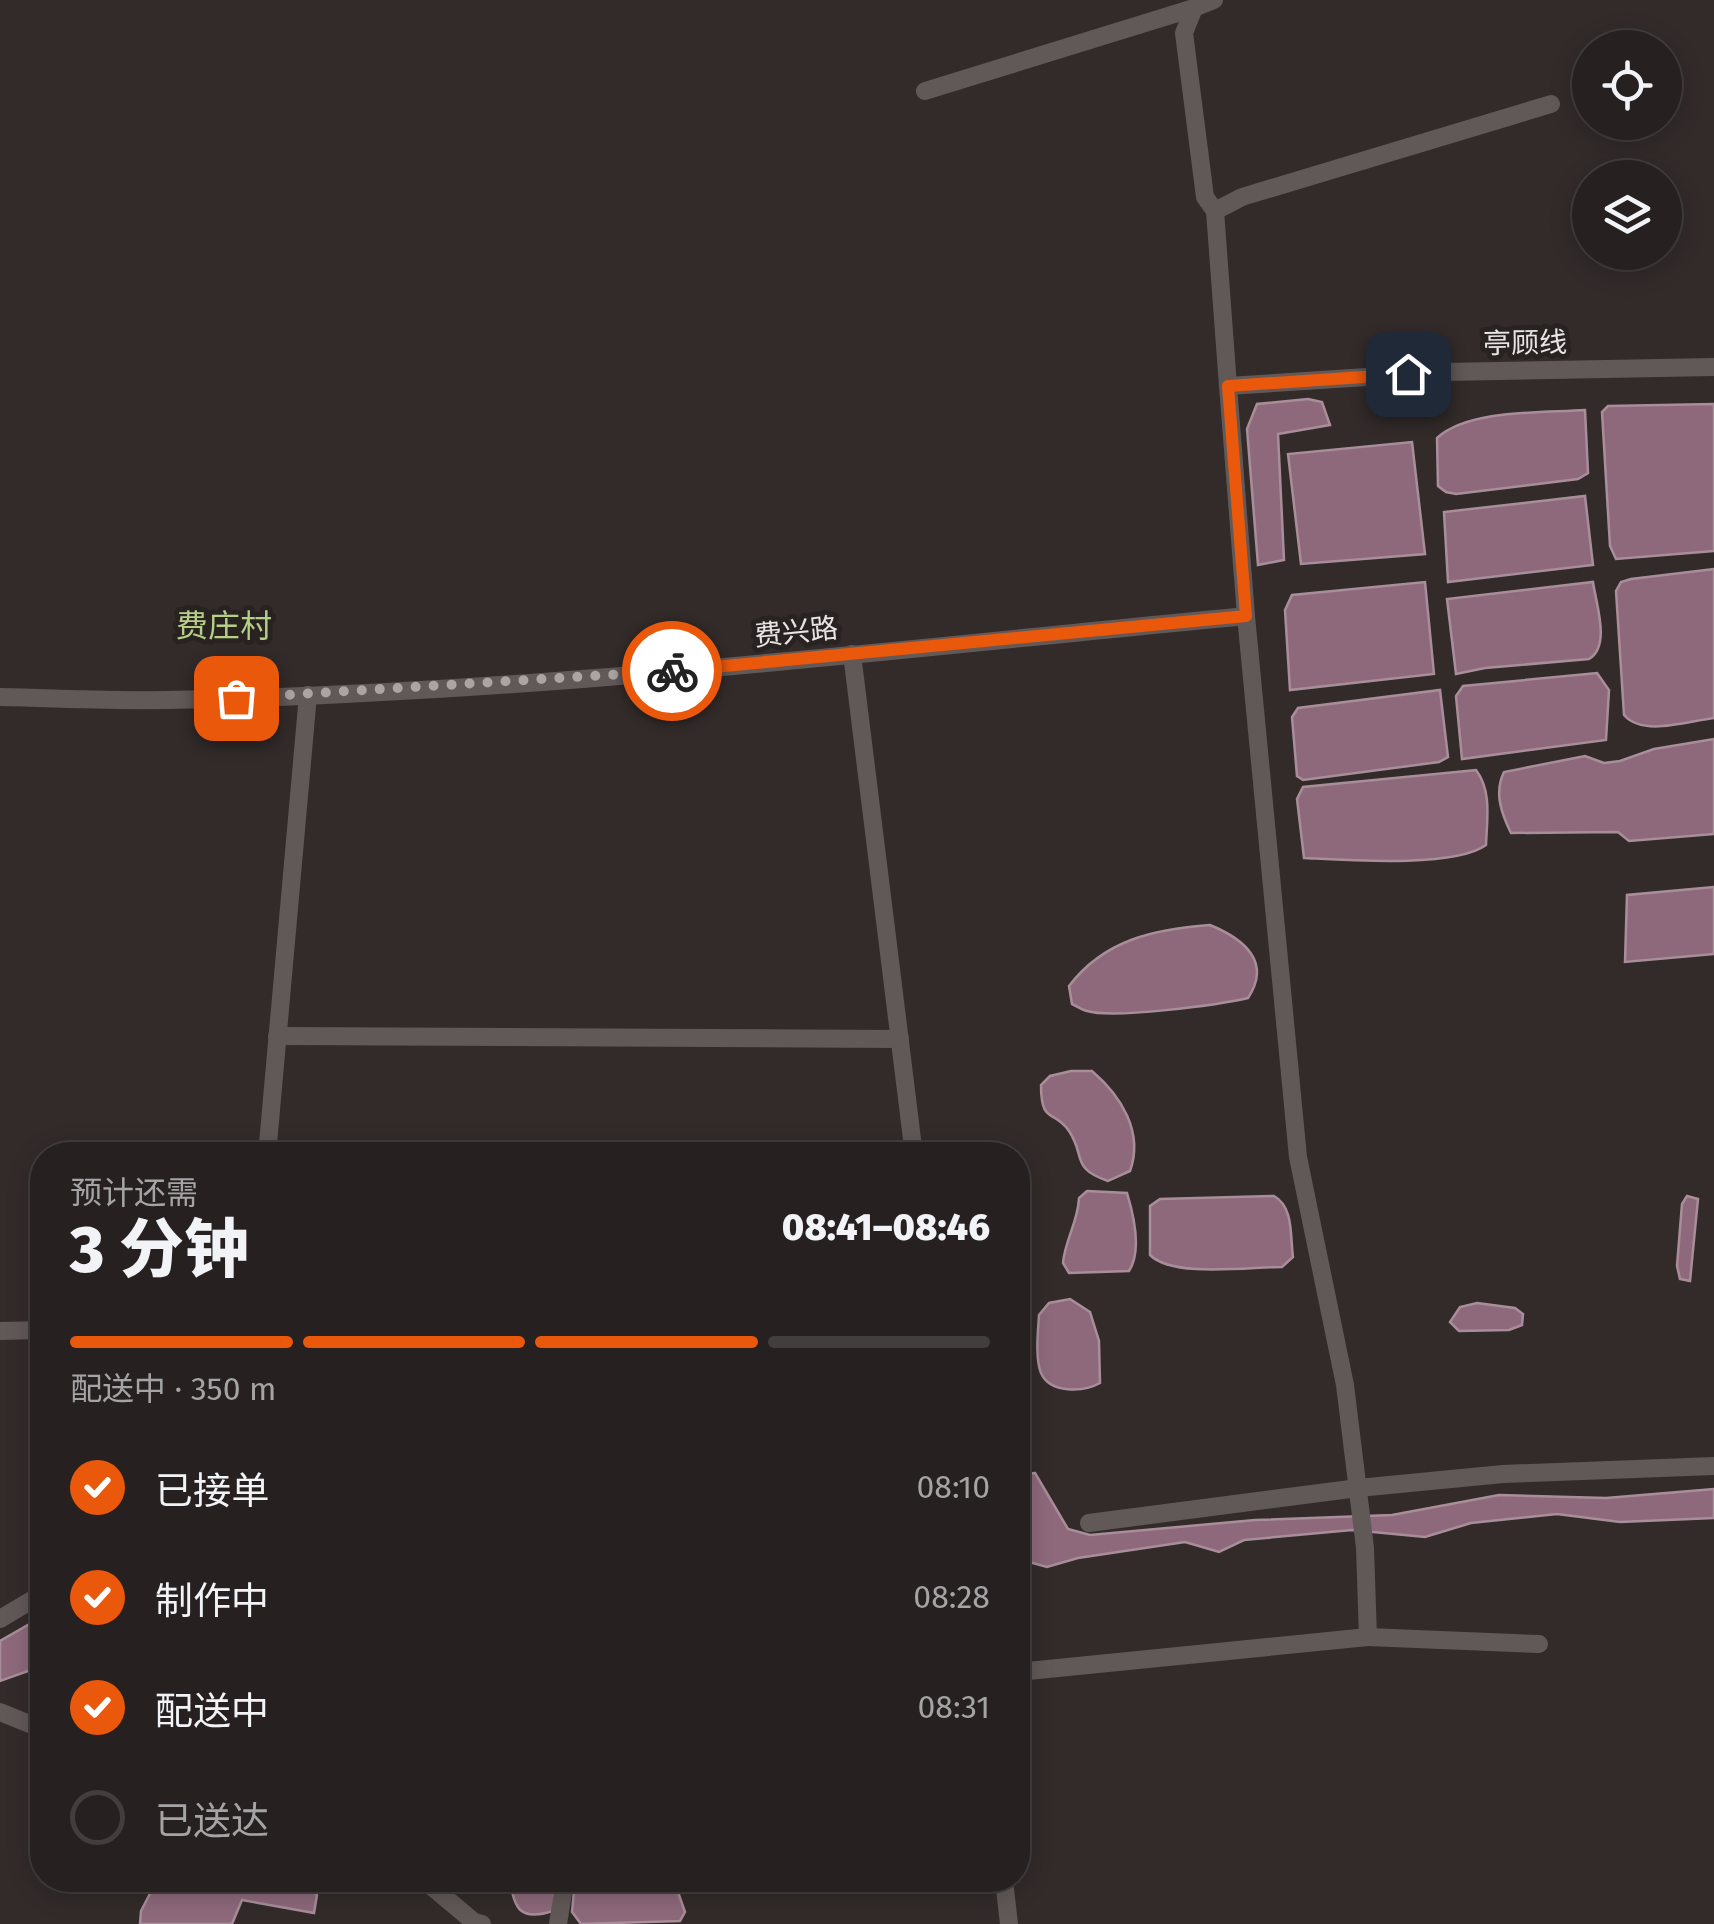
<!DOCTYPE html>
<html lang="zh">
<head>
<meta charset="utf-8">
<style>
	:root { --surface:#262020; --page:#322d2d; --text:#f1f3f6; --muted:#a4a3a5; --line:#423e3e; --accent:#ea580c }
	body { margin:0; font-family:"Fira Sans","Noto Sans SC",sans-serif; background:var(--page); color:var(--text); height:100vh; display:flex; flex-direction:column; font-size:38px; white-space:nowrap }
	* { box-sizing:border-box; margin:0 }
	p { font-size:32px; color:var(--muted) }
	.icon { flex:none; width:55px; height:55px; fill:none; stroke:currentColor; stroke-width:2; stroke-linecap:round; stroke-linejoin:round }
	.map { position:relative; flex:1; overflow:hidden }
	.sheet { position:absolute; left:30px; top:1142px; width:1000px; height:750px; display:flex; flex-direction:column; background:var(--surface); border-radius:40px; box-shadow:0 5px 25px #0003,0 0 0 2px var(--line) }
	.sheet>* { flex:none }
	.buttons { position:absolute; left:1572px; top:30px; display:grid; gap:20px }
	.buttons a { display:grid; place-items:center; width:110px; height:110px; border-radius:50%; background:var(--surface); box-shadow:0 5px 25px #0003,0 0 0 2px var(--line); font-size:50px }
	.pin { position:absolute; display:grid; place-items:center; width:85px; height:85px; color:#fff; margin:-42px; border-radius:20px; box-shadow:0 5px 15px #0006 }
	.courier { position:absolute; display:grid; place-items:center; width:100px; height:100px; margin:-50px; border:8px solid #ea580c; border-radius:50%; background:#fff; color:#222; box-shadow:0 2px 12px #0007 }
	.headline em { font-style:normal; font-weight:800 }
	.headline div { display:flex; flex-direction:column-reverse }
	.headline { display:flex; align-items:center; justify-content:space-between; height:170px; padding:0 40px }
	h1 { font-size:65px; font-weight:800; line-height:75px }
	.bar { display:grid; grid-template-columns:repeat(4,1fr); gap:15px 10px; align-content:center; height:120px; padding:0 40px }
	.bar i { height:12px; border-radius:8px; background:var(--line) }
	.bar .current { background:var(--accent) }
	.bar p { grid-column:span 4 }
	ol { padding:0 40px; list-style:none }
	li { display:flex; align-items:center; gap:30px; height:110px }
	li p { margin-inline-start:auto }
	li .icon { padding:10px; border-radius:50%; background:var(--accent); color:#fff; stroke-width:4 }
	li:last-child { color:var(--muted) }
	li i { width:55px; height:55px; border:5px solid var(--line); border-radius:50% }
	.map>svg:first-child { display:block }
	.water { fill:#8d697b; stroke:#a98e9a; stroke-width:2.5 }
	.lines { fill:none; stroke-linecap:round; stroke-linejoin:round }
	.minor { stroke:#615958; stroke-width:18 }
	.done { stroke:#aaa4a3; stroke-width:10; stroke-dasharray:0 18 }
	.route { stroke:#ea580c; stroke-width:12 }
	.labels { text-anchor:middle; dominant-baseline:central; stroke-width:10; stroke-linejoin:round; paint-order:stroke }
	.street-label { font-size:28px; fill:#eae5e4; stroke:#282221 }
	.quarter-label { font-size:32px; fill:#b6cf87; stroke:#282221 }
</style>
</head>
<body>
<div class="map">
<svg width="1714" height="1924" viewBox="0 0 1714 1924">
	<rect width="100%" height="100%" fill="#322b2a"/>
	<g class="water">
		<polygon points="1308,399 1322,402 1330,425 1278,434 1284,560 1258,565 1247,429 1257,404"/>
		<polygon points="1714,404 1714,551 1616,559 1610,546 1602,412 1608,406"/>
		<path d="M1585,410L1588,473L1578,479L1456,494L1446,492L1438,486L1437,438C1469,409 1543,413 1585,410Z"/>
		<polygon points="1412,442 1425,554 1301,564 1288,454"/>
		<polygon points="1585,496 1593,565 1448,582 1444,512"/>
		<path d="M1714,569V718C1688,721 1643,737 1624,715L1616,591L1621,582L1631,579Z"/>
		<polygon points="1425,582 1434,674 1290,690 1285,610 1292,595"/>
		<path d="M1593,582C1596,604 1611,646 1589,659L1485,668L1456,674L1447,599Z"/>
		<polygon points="1597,673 1609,690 1606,740 1462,759 1456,696 1463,686"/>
		<polygon points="1440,690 1448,757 1439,762 1303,780 1297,776 1292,717 1298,708"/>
		<path d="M1714,739V834L1629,841L1618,832L1511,833C1501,813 1494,792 1504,772L1585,756L1604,763L1620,761L1654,749Z"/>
		<path d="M1476,770C1492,791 1487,819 1486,845C1455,868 1345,860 1304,858L1297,799L1303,787Z"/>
		<polygon points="1714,887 1714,954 1625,962 1627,895"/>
		<path d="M1210,925C1244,939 1272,962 1248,998C1218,1005 1113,1019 1087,1011C1082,1010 1077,1006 1072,1004L1069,986C1104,940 1154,929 1210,925Z"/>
		<path d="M1071,1071H1092C1121,1096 1144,1132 1130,1171L1108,1181C1070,1168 1086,1156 1069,1131C1054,1109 1041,1125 1041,1085L1050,1076Z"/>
		<path d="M1087,1191L1127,1193C1134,1216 1142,1251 1129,1271L1069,1273L1063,1263C1065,1240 1078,1222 1079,1198Z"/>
		<path d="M1274,1196C1294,1207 1290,1236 1293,1257L1282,1267C1249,1267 1173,1278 1150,1255V1206L1160,1199Z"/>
		<polygon points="1687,1196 1698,1199 1690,1281 1680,1279 1677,1266 1682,1204"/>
		<path d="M1070,1299L1090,1312L1099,1341L1100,1383C1084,1392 1050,1394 1041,1373C1035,1358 1038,1331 1039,1315L1049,1303Z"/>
		<polygon points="1477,1303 1515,1308 1523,1314 1522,1325 1509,1330 1459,1331 1450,1322 1460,1307"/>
		<polygon points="1035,1473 1068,1529 1090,1535 1255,1520 1392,1515 1499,1495 1606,1498 1714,1489 1714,1518 1620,1522 1557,1514 1471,1523 1425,1537 1352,1530 1244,1540 1219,1552 1185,1542 1078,1558 1047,1567 1025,1561 1018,1541 1018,1474"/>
		<polygon points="42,1617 42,1666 0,1681 0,1641"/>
		<path d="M157,1880C191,1880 296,1869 317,1895L314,1913L242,1900L232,1924H140L141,1911Z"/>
		<path d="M510,1880H556L553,1911C521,1921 514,1910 510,1880Z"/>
		<polygon points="575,1880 682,1880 679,1895 685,1912 680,1921 581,1924 572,1912"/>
	</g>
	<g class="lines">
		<g class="minor">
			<polyline points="1214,0 1194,8 1184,33 1205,197 1215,211 1228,386 1444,372 1714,367"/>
			<polyline points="925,91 1194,8"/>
			<polyline points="1215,211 1242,197 1551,104"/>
			<polyline points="852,654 914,1155"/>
			<path d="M0,697C55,698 111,701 167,700C528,694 887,650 1246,616"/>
			<polyline points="277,1036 900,1039"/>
			<polyline points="267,1155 308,695"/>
			<polyline points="0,1331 42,1330"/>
			<polyline points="1089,1523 1358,1488 1503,1474 1714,1466"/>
			<polyline points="0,1619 42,1594"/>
			<polyline points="1368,1637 1539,1644"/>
			<polyline points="1018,1672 1368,1637 1365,1548 1345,1385 1298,1157 1246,616 1228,386"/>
			<polyline points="0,1712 42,1729"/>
			<polyline points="424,1880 474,1922 482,1924"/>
			<polyline points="1004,1880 1009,1924"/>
			<polyline points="558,1924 565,1880"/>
		</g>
	</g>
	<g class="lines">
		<polyline class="done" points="236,698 672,671"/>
		<polyline class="route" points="672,671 1246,616 1228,386 1408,374"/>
	</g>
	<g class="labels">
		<g class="street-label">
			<text transform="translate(1525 343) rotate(-1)">亭顾线</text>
			<text transform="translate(796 632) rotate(-6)">费兴路</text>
		</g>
		<g class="quarter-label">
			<text x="224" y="626">费庄村</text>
		</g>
	</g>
</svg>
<div class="buttons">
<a><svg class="icon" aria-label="locate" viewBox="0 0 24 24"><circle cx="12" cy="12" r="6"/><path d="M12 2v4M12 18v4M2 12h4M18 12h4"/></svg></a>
<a><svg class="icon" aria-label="layers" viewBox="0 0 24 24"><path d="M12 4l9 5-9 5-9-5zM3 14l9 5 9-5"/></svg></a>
</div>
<div class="pin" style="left:236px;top:698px;background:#ea580c"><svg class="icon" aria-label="bag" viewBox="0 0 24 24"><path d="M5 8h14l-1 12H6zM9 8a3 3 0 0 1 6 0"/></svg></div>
<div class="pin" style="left:1408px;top:374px;background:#1f2937"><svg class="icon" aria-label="home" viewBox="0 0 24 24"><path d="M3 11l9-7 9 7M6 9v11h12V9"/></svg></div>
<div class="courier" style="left:672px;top:671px"><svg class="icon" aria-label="bike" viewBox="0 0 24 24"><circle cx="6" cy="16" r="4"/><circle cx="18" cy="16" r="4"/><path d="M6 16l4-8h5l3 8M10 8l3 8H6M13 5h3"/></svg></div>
<section class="sheet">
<div class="headline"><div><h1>3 分钟</h1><p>预计还需</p></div><em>08:41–08:46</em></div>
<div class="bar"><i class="current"></i><i class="current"></i><i class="current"></i><i></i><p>配送中 · 350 m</p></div>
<ol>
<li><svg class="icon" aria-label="check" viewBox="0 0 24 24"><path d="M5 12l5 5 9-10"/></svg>已接单<p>08:10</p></li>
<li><svg class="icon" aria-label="check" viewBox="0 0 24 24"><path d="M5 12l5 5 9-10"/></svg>制作中<p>08:28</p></li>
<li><svg class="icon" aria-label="check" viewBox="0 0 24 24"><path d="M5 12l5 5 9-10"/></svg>配送中<p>08:31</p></li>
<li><i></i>已送达</li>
</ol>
</section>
</div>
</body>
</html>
